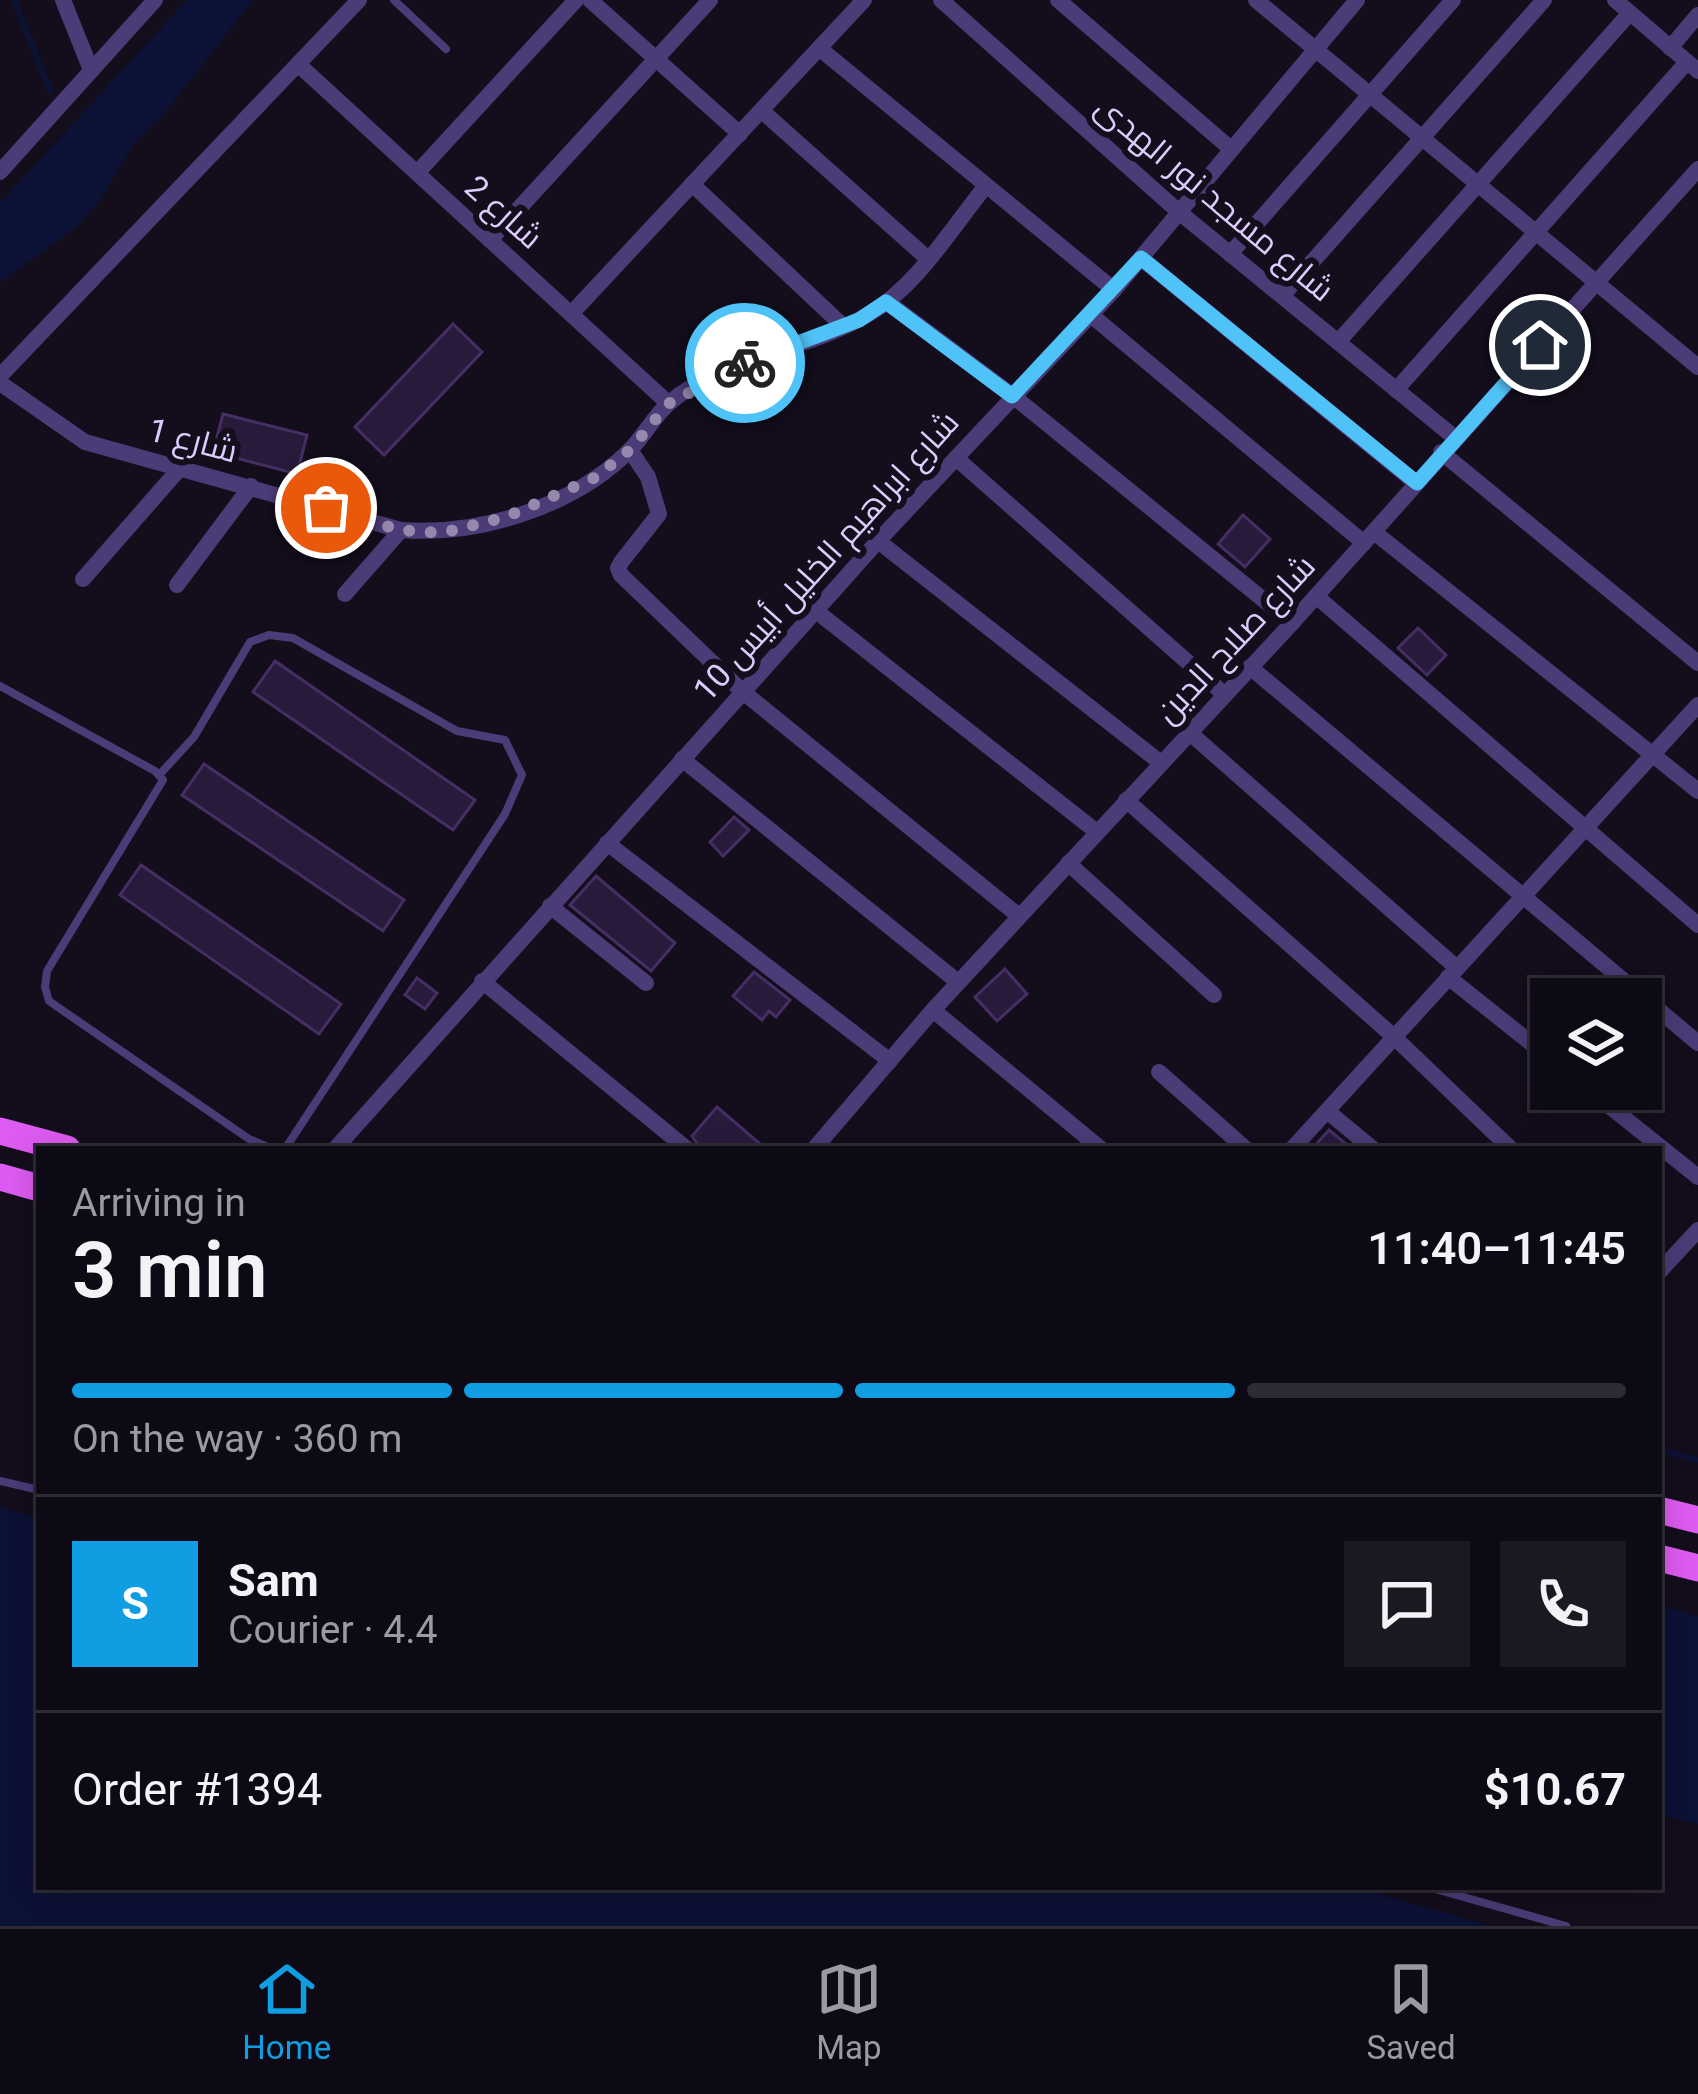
<!DOCTYPE html>
<html lang="en">
<head>
<meta charset="utf-8">
<style>
	:root { --surface:#0e0a15; --page:#1c1822; --text:#f1f3f6; --muted:#9b9aa0; --line:#2e2b34; --accent:#119de1 }
	body { margin:0; font-family:Roboto,Cairo,sans-serif; background:var(--page); color:var(--text); height:100vh; display:flex; flex-direction:column; font-size:45px; white-space:nowrap }
	* { box-sizing:border-box; margin:0 }
	p { font-size:39px; color:var(--muted) }
	.icon { flex:none; width:66px; height:66px; fill:none; stroke:currentColor; stroke-width:2; stroke-linecap:round; stroke-linejoin:round }
	.map { position:relative; flex:1; overflow:hidden }
	.side { position:absolute; left:36px; top:1146px; width:1626px; height:744px; display:flex; flex-direction:column; background:var(--surface); border-radius:0px; box-shadow:0 6px 30px #0003,0 0 0 3px var(--line) }
	.side>* { flex:none }
	.buttons { position:absolute; left:1530px; top:978px; display:grid; gap:24px }
	.buttons a { display:grid; place-items:center; width:132px; height:132px; border-radius:0px; background:var(--surface); box-shadow:0 6px 30px #0003,0 0 0 3px var(--line); font-size:60px }
	.pin { position:absolute; display:grid; place-items:center; width:102px; height:102px; color:#fff; margin:-51px; border:6px solid #fff; border-radius:50%; box-shadow:0 3px 12px #0007 }
	.courier { position:absolute; display:grid; place-items:center; width:120px; height:120px; margin:-60px; border:9px solid #4fc3f7; border-radius:50%; background:#fff; color:#222; box-shadow:0 3px 15px #0007 }
	.head em { font-style:normal; font-weight:600 }
	.head div { display:flex; flex-direction:column-reverse }
	.head { display:flex; align-items:center; justify-content:space-between; height:204px; padding:0 36px }
	h1 { font-size:78px; font-weight:600; line-height:90px }
	.bar { display:grid; grid-template-columns:repeat(4,1fr); gap:18px 12px; align-content:center; height:144px; padding:0 36px }
	.bar i { height:15px; border-radius:9px; background:var(--line) }
	.bar .current { background:var(--accent) }
	.bar p { grid-column:span 4 }
	.line { display:flex; align-items:center; gap:30px; padding:0 36px; border-top:3px solid var(--line) }
	.line div { flex:1 }
	.round { display:grid; place-items:center; flex:none; width:126px; height:126px; border-radius:0px; background:var(--page) }
	.tab-bar { display:flex; justify-content:space-around; align-items:center; height:168px; border-top:3px solid var(--line); background:var(--surface); font-size:33px; color:var(--muted) }
	.tab-bar a { display:grid; justify-items:center; gap:6px }
	.tab-bar .current { color:var(--accent) }
	.map>svg:first-child { display:block }
	.water { fill:#0c1136 }
	.lines { fill:none; stroke-linecap:round; stroke-linejoin:round }
	.stream { stroke:#0c1136; stroke-width:6 }
	.building { fill:#281a3b; stroke:#462e65; stroke-width:3 }
	.lane { stroke:#4b3b77; stroke-width:8 }
	.street { stroke:#4b3b77; stroke-width:16 }
	.primary { stroke:#dd5bf2; stroke-width:27 }
	.done { stroke:#9688ad; stroke-width:12; stroke-dasharray:0 21.6 }
	.route { stroke:#4fc3f7; stroke-width:15 }
	.labels { text-anchor:middle; dominant-baseline:central; stroke-width:12; stroke-linejoin:round; paint-order:stroke }
	.street-label { font-size:33px; fill:#dccbfb; stroke:#130d1c }
</style>
</head>
<body>
<div class="map">
<svg width="1698" height="1926" viewBox="0 0 1698 1926">
	<rect width="100%" height="100%" fill="#130d1c"/>
	<g class="water">
		<polygon points="187,0 253,0 167,110 133,145 98,203 76,227 0,283 0,203"/>
		<polygon points="0,1507 39,1518 39,1887 1353,1887 1491,1926 0,1926"/>
		<polygon points="1659,1605 1698,1616 1698,1824 1659,1814"/>
	</g>
	<g class="lines">
		<g class="stream">
			<polyline points="14,0 50,90"/>
			<polyline points="1659,1450 1698,1460"/>
		</g>
	</g>
	<g class="building">
		<polygon points="453,324 482,352 384,455 355,427"/>
		<polygon points="223,414 307,435 297,474 213,452"/>
		<polygon points="1243,515 1270,539 1245,567 1218,544"/>
		<polygon points="1418,628 1446,655 1427,675 1398,648"/>
		<polygon points="275,661 475,800 453,830 253,692"/>
		<polygon points="204,764 404,900 383,931 182,795"/>
		<polygon points="734,817 749,830 723,856 710,842"/>
		<polygon points="141,865 341,1004 319,1034 120,895"/>
		<polygon points="596,876 675,943 651,971 570,905"/>
		<polygon points="1005,969 1027,994 997,1021 975,997"/>
		<polygon points="754,972 790,1000 776,1017 769,1011 762,1020 733,996"/>
		<polygon points="417,978 437,993 425,1009 405,995"/>
		<polygon points="717,1107 766,1149 701,1149 692,1136"/>
		<polygon points="1329,1130 1352,1149 1312,1149"/>
	</g>
	<g class="lines">
		<g class="lane">
			<polyline points="394,0 446,49"/>
			<polyline points="0,686 155,771 163,780 47,971 45,987 49,1001 249,1139 273,1149"/>
			<polyline points="160,774 194,737 250,642 269,635 293,638 457,731 505,740 522,775 505,814 285,1149"/>
			<polyline points="0,1481 39,1490"/>
			<polyline points="1428,1887 1566,1926"/>
		</g>
		<g class="street">
			<polyline points="63,0 91,70"/>
			<polyline points="590,0 740,134"/>
			<polyline points="941,0 1179,212 1454,437"/>
			<polyline points="1058,0 1231,149"/>
			<polyline points="1256,0 1698,367"/>
			<polyline points="1615,0 1698,71"/>
			<polyline points="819,48 1114,290"/>
			<polyline points="1670,48 1698,15"/>
			<polyline points="299,65 668,403"/>
			<polyline points="762,111 927,258"/>
			<polyline points="0,172 155,0"/>
			<polyline points="417,173 576,0"/>
			<polyline points="692,184 843,326"/>
			<polyline points="490,240 710,0"/>
			<polyline points="1230,254 1453,0"/>
			<polyline points="1141,258 1416,483"/>
			<polyline points="1282,296 1544,0"/>
			<polyline points="887,302 1013,396 1292,623"/>
			<polyline points="571,314 864,0"/>
			<polyline points="1091,315 1364,543"/>
			<polyline points="1338,342 1629,14"/>
			<polyline points="0,376 359,0"/>
			<path d="M0,383L85,442L401,530C478,536 570,508 628,452C643,438 653,417 669,403C725,356 807,351 869,314C917,286 951,229 985,187"/>
			<polyline points="1396,390 1687,62"/>
			<polyline points="630,450 648,477 659,514 622,561 618,568 621,575 743,692 1019,916"/>
			<polyline points="1441,452 1698,663"/>
			<polyline points="956,458 1225,695"/>
			<polyline points="1374,532 1698,791"/>
			<polyline points="878,541 1161,763"/>
			<polyline points="83,579 181,467"/>
			<polyline points="177,585 251,486"/>
			<polyline points="345,594 401,530"/>
			<polyline points="1316,596 1698,925"/>
			<polyline points="816,611 1097,832"/>
			<polyline points="1250,667 1698,1043"/>
			<polyline points="1190,733 1457,968"/>
			<polyline points="682,759 958,982"/>
			<polyline points="1126,800 1393,1036 1511,1149"/>
			<polyline points="607,843 890,1061"/>
			<polyline points="1068,863 1214,995"/>
			<polyline points="550,906 646,983"/>
			<polyline points="1448,977 1551,1059"/>
			<polyline points="482,981 687,1149"/>
			<polyline points="933,1010 1101,1149"/>
			<polyline points="1159,1072 1246,1149"/>
			<polyline points="1588,1089 1698,1177"/>
			<polyline points="1327,1111 1373,1149"/>
			<polyline points="335,1149 878,541 1114,290 1357,0"/>
			<polyline points="814,1149 933,1010 1292,623 1698,169"/>
			<polyline points="1292,1149 1698,705"/>
			<polyline points="1659,1272 1698,1230"/>
		</g>
		<g class="primary">
			<polyline points="0,1131 67,1149"/>
			<polyline points="0,1177 39,1188"/>
			<polyline points="1659,1510 1698,1520"/>
			<polyline points="1659,1558 1698,1568"/>
		</g>
	</g>
	<g class="lines">
		<polyline class="done" points="326,508 400,530 442,533 506,517 594,478 631,449 668,404 745,363"/>
		<polyline class="route" points="745,363 859,320 886,302 1012,396 1141,258 1417,483 1540,345"/>
	</g>
	<g class="labels">
		<g class="street-label">
			<text transform="translate(1215 198) rotate(40)">شارع مسجد نور الهدى</text>
			<text transform="translate(504 212) rotate(42)">شارع 2</text>
			<text transform="translate(193 440) rotate(15)">شارع 1</text>
			<text transform="translate(826 556) rotate(-48)">شارع ابراهيم الخليل أبيس 10</text>
			<text transform="translate(1235 639) rotate(-47)">شارع صلاح الدين</text>
		</g>
	</g>
</svg>
<div class="buttons">
<a><svg class="icon" aria-label="layers" viewBox="0 0 24 24"><path d="M12 4l9 5-9 5-9-5zM3 14l9 5 9-5"/></svg></a>
</div>
<div class="pin" style="left:326px;top:508px;background:#ea580c"><svg class="icon" aria-label="bag" viewBox="0 0 24 24"><path d="M5 8h14l-1 12H6zM9 8a3 3 0 0 1 6 0"/></svg></div>
<div class="pin" style="left:1540px;top:345px;background:#1f2937"><svg class="icon" aria-label="home" viewBox="0 0 24 24"><path d="M3 11l9-7 9 7M6 9v11h12V9"/></svg></div>
<div class="courier" style="left:745px;top:363px"><svg class="icon" aria-label="bike" viewBox="0 0 24 24"><circle cx="6" cy="16" r="4"/><circle cx="18" cy="16" r="4"/><path d="M6 16l4-8h5l3 8M10 8l3 8H6M13 5h3"/></svg></div>
<section class="side">
<div class="head"><div><h1>3 min</h1><p>Arriving in</p></div><em>11:40–11:45</em></div>
<div class="bar"><i class="current"></i><i class="current"></i><i class="current"></i><i></i><p>On the way · 360 m</p></div>
<div class="line" style="height:216px"><b class="round" style="background:var(--accent);color:#fff">S</b><div><b>Sam</b><p>Courier · 4.4</p></div><a class="round"><svg class="icon" aria-label="chat" viewBox="0 0 24 24"><path d="M4 5h16v11H9l-5 4z"/></svg></a><a class="round"><svg class="icon" aria-label="phone" viewBox="0 0 24 24"><path d="M5 4h4l2 5-3 2q2 4 5 5l2-3 5 2v4C11 20 4 13 5 4z"/></svg></a></div>
<div class="line" style="height:156px"><div>Order #1394</div><b>$10.67</b></div>
</section>
</div>
<nav class="tab-bar">
<a class="current"><svg class="icon" aria-label="home" viewBox="0 0 24 24"><path d="M3 11l9-7 9 7M6 9v11h12V9"/></svg>Home</a>
<a><svg class="icon" aria-label="map" viewBox="0 0 24 24"><path d="M3 6l6-2 6 2 6-2v14l-6 2-6-2-6 2zM9 4v14M15 6v14"/></svg>Map</a>
<a><svg class="icon" aria-label="saved" viewBox="0 0 24 24"><path d="M7 4h10v16l-5-4-5 4z"/></svg>Saved</a>
</nav>
</body>
</html>
